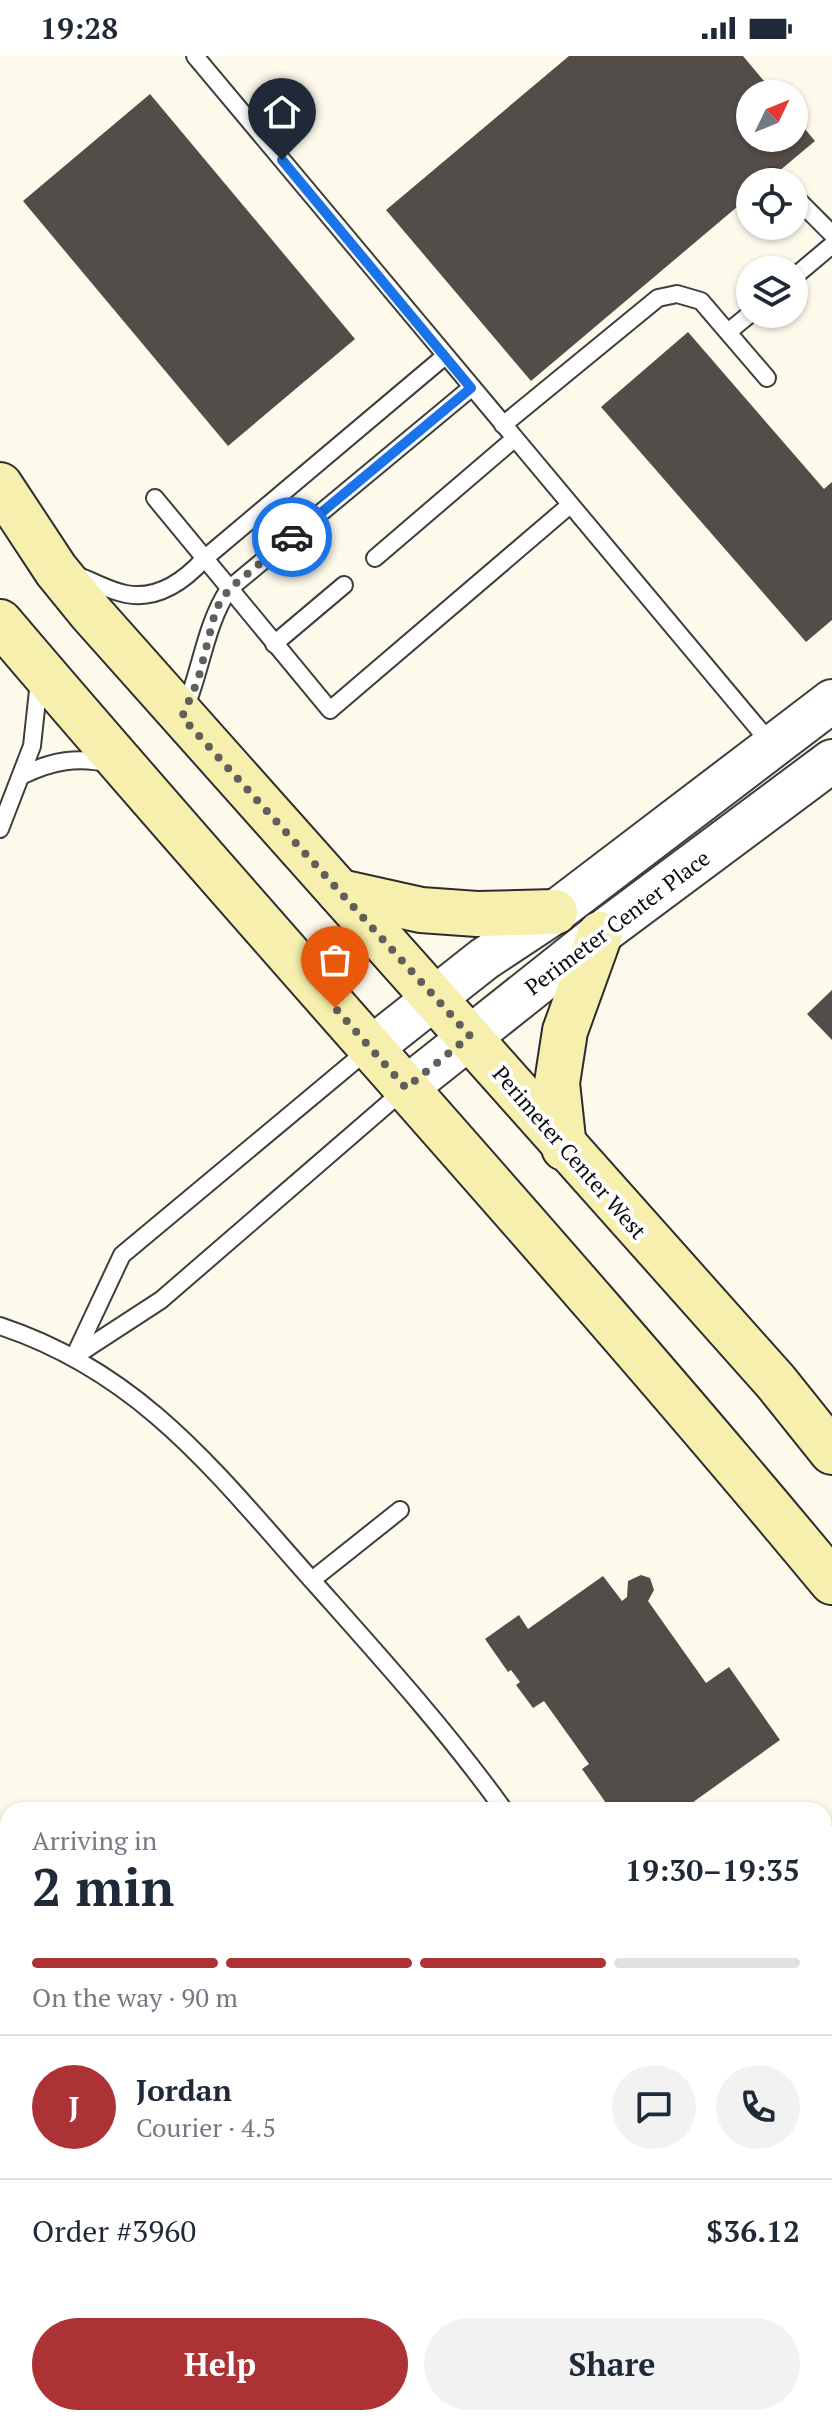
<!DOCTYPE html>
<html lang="en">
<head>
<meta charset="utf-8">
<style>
	:root { --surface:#fff; --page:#f2f2f3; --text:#1f2937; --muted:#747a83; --line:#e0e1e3; --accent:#ad3236 }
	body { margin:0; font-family:"PT Serif",serif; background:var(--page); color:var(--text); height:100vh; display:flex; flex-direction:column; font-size:30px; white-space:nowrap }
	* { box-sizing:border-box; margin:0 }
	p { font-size:26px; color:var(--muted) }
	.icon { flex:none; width:44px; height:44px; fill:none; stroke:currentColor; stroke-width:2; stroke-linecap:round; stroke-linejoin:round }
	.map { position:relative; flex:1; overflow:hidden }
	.drawer { position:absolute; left:0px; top:1746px; width:832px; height:624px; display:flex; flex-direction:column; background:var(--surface); border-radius:24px 24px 0 0; box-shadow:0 2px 6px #0004 }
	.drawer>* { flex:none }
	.needle { width:52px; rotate:47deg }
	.controls { position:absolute; left:736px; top:24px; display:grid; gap:16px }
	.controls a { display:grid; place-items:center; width:72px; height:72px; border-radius:50%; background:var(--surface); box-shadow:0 2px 6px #0004; font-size:40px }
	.pin { position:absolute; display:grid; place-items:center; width:68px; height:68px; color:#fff; margin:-82px -34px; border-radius:50% 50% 50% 0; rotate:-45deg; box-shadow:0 0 8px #0007 }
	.pin .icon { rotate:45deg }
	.courier { position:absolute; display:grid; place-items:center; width:80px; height:80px; margin:-40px; border:6px solid #1a73e8; border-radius:50%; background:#fff; color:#222; box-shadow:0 2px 10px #0007 }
	.overview em { font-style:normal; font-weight:600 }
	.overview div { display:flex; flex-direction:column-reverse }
	.overview { display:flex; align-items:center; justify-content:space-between; height:136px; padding:0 32px }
	h1 { font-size:52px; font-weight:600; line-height:60px }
	.bar { display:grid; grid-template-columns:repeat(4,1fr); gap:12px 8px; align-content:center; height:96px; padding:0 32px }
	.bar i { height:10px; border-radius:6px; background:var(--line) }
	.bar .active { background:var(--accent) }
	.bar p { grid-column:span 4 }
	.line { display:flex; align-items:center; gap:20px; padding:0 32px; border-top:2px solid var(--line) }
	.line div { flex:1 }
	.round { display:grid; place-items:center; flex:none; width:84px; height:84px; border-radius:42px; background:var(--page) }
	.cta { display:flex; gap:16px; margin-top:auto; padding:16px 32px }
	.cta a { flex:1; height:92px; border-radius:48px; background:var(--accent); color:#fff; font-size:32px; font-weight:600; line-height:92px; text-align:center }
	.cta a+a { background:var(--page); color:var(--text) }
	.status { display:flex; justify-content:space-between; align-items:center; height:56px; padding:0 40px; background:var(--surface); direction:ltr }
	.status svg { height:22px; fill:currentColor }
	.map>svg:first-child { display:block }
	.building { fill:#534d49 }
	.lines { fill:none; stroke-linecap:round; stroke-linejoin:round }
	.service-casing { stroke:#3e3e3e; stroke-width:20 }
	.tertiary-casing { stroke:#3e3e3e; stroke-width:46 }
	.secondary-casing { stroke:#2d2d2d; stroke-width:48 }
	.service { stroke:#fff; stroke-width:16 }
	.tertiary { stroke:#fff; stroke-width:42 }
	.secondary { stroke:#f7efad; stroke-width:44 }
	.done { stroke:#605f5a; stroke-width:8; stroke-dasharray:0 14.4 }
	.route { stroke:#1a73e8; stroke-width:10 }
	.labels { text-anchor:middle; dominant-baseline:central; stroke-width:8; stroke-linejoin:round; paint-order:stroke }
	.street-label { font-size:22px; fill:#0b0b0b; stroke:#fff }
</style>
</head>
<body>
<div class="status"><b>19:28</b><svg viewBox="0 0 49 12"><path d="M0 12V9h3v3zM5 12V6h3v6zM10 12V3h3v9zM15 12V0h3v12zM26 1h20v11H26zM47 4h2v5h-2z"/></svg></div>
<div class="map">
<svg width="832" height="2370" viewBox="0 0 832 2370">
	<rect width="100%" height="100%" fill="#fdfaec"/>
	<g class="building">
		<polygon points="569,0 743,0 775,38 750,38 750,82 794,82 794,60 815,85 766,126 750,126 750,140 531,325 386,154"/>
		<polygon points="150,38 355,283 228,390 23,145"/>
		<polygon points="688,276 824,433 832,426 832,564 806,586 601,351"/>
		<polygon points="832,934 832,984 807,958"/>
		<polygon points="641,1519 650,1522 654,1534 648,1545 706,1627 729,1611 780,1684 682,1754 611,1754 582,1713 589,1708 544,1645 533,1652 516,1629 520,1626 511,1614 508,1616 485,1583 519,1559 528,1573 603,1520 622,1545 627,1541 628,1525"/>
		<polygon points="832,1767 832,1994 828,1996 824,1988 824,1785 829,1783 824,1771"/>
		<polygon points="0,1970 8,1986 8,2362 176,2362 179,2370 0,2370"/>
	</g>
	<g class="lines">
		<defs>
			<g id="service">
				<polyline points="195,0 772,689"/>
				<polyline points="773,120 779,126"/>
				<polyline points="794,140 832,178"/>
				<polyline points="794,221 832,189"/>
				<polyline points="728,276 750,258"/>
				<polyline points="503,369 658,242 677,238 701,245 767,322"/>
				<polyline points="155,442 330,654 570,449"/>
				<polyline points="375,502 514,383"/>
				<path d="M72,518C90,523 108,535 126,538C158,544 185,524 204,503L445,300"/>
				<polyline points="274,588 344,529"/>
				<path d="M184,655C201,616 205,569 229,533L471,332"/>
				<path d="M23,719C52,705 78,700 110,708"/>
				<polyline points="0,773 32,690 39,625"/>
				<path d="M0,1270C145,1318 220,1422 318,1531C382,1603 448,1676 504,1754"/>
				<polyline points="75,1300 161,1244 405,1033"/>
				<polyline points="74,1301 122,1199 369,993"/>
				<polyline points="312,1524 400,1454"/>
				<polyline points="819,2362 823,2370"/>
			</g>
			<g id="tertiary">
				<polyline points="370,993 484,903 555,856 832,645"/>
				<polyline points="406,1032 600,878 832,705"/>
			</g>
			<g id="secondary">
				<polyline points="0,429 56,514 91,557 776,1326 832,1396"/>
				<path d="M0,566C274,889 562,1200 832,1526"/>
				<polyline points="340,836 421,854 477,858 555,856"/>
				<polyline points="564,1092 557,1027 565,975 600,878"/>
			</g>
		</defs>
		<use href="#service" class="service-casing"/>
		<use href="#tertiary" class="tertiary-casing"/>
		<use href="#secondary" class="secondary-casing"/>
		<use href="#service" class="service"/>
		<use href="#tertiary" class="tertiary"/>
		<use href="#secondary" class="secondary"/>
	</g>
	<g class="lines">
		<polyline class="done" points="292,481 229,533 216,553 198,624 182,661 470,980 406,1032 335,952"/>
		<polyline class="route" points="282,104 471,332 292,481"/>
	</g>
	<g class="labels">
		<g class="street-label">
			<text transform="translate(617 866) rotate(-37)">Perimeter Center Place</text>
			<text transform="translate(570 1096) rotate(49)">Perimeter Center West</text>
		</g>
	</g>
</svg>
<div class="controls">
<a><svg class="needle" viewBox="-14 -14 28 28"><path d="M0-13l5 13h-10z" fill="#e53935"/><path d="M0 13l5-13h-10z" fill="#747a83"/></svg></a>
<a><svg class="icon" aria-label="locate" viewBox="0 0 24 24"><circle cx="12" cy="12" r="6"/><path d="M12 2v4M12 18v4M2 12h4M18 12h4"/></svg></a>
<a><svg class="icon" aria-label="layers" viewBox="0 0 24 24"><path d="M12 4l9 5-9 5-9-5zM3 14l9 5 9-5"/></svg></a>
</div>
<div class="pin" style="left:335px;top:952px;background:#ea580c"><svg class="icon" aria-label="bag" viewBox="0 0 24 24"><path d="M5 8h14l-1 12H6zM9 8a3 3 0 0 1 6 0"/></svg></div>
<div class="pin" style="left:282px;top:104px;background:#1f2937"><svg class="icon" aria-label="home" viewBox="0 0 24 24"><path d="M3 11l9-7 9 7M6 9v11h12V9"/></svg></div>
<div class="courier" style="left:292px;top:481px"><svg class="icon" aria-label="car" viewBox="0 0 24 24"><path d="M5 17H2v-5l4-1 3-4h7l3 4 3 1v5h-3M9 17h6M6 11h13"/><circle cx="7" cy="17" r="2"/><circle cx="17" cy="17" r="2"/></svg></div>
<section class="drawer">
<div class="overview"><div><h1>2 min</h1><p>Arriving in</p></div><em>19:30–19:35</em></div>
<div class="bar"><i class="active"></i><i class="active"></i><i class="active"></i><i></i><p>On the way · 90 m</p></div>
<div class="line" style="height:144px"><b class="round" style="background:var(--accent);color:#fff">J</b><div><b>Jordan</b><p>Courier · 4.5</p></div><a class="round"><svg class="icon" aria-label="chat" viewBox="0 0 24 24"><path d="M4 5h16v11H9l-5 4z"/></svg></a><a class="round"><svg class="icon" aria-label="phone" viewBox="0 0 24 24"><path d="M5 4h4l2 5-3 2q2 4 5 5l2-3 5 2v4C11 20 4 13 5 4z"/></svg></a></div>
<div class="line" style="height:104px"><div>Order #3960</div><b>$36.12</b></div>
<div class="cta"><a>Help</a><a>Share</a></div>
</section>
</div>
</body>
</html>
